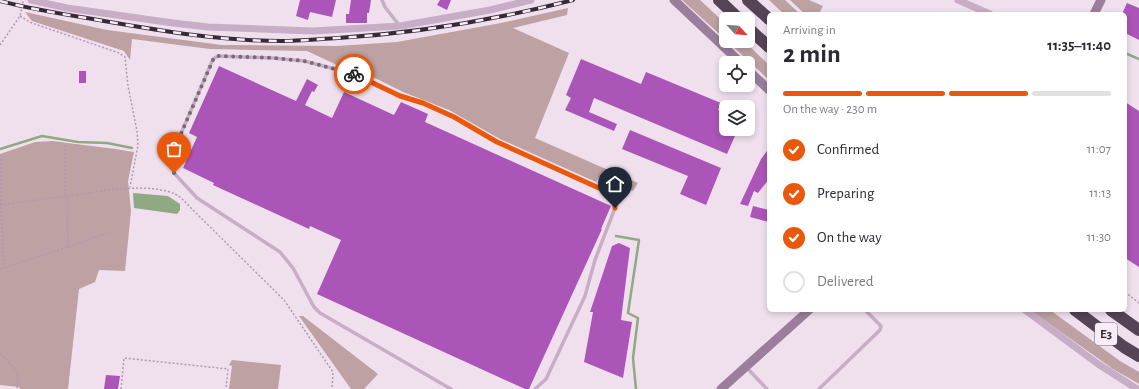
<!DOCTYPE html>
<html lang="en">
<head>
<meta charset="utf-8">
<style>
	:root { --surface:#fff; --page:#f2f2f3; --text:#2b2b33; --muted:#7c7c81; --line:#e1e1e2; --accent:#ea580c }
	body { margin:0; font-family:"Alegreya Sans",sans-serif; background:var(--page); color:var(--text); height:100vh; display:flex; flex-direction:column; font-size:15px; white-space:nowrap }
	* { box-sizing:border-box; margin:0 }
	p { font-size:13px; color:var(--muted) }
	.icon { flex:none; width:22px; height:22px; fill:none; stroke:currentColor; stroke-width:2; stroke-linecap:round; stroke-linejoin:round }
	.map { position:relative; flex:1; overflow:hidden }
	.drawer { position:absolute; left:767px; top:12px; width:360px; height:300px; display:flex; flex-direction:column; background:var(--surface); border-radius:6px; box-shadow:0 2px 6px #0003 }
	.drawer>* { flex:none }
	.needle { width:26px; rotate:116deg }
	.buttons { position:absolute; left:719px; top:12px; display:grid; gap:8px }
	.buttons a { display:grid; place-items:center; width:36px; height:36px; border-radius:6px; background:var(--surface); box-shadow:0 2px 6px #0003; font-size:20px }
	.pin { position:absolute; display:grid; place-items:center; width:34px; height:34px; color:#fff; margin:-41px -17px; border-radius:50% 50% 50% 0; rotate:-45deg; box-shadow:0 0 4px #0007 }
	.pin .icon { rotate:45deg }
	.courier { position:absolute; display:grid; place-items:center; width:40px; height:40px; margin:-20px; border:3px solid #ea580c; border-radius:50%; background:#fff; color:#222; box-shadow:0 1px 5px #0007 }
	.head em { font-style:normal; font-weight:700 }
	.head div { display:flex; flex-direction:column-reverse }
	.head { display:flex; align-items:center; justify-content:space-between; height:68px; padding:0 16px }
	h1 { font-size:26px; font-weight:700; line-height:30px }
	.bar { display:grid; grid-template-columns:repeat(4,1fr); gap:6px 4px; align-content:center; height:48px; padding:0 16px }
	.bar i { height:5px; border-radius:3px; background:var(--line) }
	.bar .on { background:var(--accent) }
	.bar p { grid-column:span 4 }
	ol { padding:0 16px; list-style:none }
	li { display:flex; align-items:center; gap:12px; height:44px }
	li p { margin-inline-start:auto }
	li .icon { padding:4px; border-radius:50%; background:var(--accent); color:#fff; stroke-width:4 }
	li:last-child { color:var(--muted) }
	li i { width:22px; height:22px; border:2px solid var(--line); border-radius:50% }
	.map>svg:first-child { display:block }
	.green { fill:#bea1a2 }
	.water { fill:#8faa82 }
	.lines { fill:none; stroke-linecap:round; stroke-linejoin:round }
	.stream { stroke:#8faa82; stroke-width:2.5 }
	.building { fill:#ac55b8 }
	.path { stroke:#b397b1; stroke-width:1.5; stroke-dasharray:2 2; stroke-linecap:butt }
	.lane { stroke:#c7adc5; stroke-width:3.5 }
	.street { stroke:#c7adc5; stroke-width:7 }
	.secondary { stroke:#9a7e9b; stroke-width:9 }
	.highway { stroke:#554356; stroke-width:12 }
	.rail-casing { stroke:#362a36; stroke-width:4 }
	.rail { stroke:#f8ecf6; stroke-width:2.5; stroke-dasharray:8; stroke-linecap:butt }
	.done { stroke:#776a76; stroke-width:4; stroke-dasharray:0 7.2 }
	.route { stroke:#ea580c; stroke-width:5 }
	.labels { text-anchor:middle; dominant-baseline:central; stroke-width:4; stroke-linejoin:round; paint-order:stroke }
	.shield { fill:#f8ecf6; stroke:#706470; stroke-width:1 }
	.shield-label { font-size:13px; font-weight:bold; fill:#362a36 }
</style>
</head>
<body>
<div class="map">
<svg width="1139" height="389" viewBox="0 0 1139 389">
	<rect width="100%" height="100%" fill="#f0e0ee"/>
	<g class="green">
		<polygon points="682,0 700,0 726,24 726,40"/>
		<polygon points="769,0 785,0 800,14 784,14"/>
		<polygon points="790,0 809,0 823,6 819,14 805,14"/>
		<polygon points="568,8 567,15 513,28 569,53 535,138 638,183 633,191 599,177 596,182 500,139 449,110 403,92 367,74 337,65 307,51 210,49 132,39 130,60 124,51 32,21 25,12 107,30 222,45 337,46 397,42 501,23"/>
		<polygon points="727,41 744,41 769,65 769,80"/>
		<path d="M53,141C80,145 107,147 134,152L128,181L131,211L125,271L99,270L95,282L79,289L68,389H20L19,387L0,385V154L35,142Z"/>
		<polygon points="1030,310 1050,310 1120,361 1139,372 1139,384 1113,369"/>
		<polygon points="299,316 303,316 378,374 364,389 351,389"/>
		<polygon points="232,360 281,365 278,389 229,389 232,366 229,365"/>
	</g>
	<polygon class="water" points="133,193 168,196 180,204 180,210 177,214 134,208"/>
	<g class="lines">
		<g class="stream">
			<polyline points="1125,53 1139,59"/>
			<polyline points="0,149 42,136 78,142 107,143 132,148"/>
			<polyline points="616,236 639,240 628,313 638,318 633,358 636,389"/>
		</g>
	</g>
	<g class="building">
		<polygon points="300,0 336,0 332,17 310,12 308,20 296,16"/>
		<polygon points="351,0 371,0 369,13 367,13 367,23 346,23 346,14 349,14"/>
		<polygon points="440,0 451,0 447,10 437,5"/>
		<polygon points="1127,3 1139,8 1139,40 1125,33 1125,14 1122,14"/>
		<polygon points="581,59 641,84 646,72 721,103 718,110 726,113 726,129 738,129 727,154 594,98 589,112 617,124 614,131 565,110 571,98 566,95"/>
		<polygon points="219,66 296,101 307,79 318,85 314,92 312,91 305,105 332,118 344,92 394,115 401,102 428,114 425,122 611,206 601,229 602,229 529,389 525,389 317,294 341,240 310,226 309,229 213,185 214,183 183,168 197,137 189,133"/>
		<rect x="79" y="71" width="7" height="12"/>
		<polygon points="1125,102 1139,111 1139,267 1125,258"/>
		<polygon points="630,130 721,168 706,205 680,194 688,176 622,149"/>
		<polygon points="769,148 769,179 758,193 754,191 748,206 740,204 761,159"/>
		<polygon points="753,206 769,210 769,222 750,217"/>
		<polygon points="619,243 630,248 621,320 632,322 623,378 584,362 593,312 590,312 612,246"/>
		<polygon points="106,375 120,376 118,389 104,389"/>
	</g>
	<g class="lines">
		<g class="path">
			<polyline points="20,16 32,23 119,53 125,57 128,86 137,131 138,145 130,187"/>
			<polyline points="0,45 20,16 23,1"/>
			<polyline points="1,155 1,205 4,268"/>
			<polyline points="65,195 65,145"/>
			<polyline points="0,205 67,196"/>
			<polyline points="68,247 107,233"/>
			<path d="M0,269L68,247L67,196C97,192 150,181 177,195C183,199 188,205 193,210L284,300L333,372L332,389"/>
			<polyline points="1125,292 1139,303"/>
			<polyline points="0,353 16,370 18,376 17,389"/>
			<polyline points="121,389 124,358 228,369 226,389"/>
		</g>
		<g class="lane">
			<polyline points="382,0 385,7 399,25"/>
			<polyline points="746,367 767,389"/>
			<polyline points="451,389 320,313 314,307 293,268 280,252 197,198 174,173 170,159 213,59 218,56 273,58 304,61 358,75 400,95 423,103 454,117 497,142 610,193 615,199 615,208 595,260 585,296 546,379 535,389"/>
			<polyline points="819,389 880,330 881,326 865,310"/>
		</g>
		<g class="street">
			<polyline points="31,0 67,8 173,23 208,27 313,31 400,26 490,10 531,0"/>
			<polyline points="958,0 990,14"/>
			<polyline points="1025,310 1098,364 1137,389"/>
		</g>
		<g class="secondary">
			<polyline points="674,0 741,63"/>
			<polyline points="1094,14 1101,0"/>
			<polyline points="748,70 769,90"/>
			<polyline points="721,389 809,310"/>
		</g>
		<g class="highway">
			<polyline points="719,0 739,19"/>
			<polyline points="748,0 769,19"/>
			<polyline points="748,28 769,47"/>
			<polyline points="1075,310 1124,347 1139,356"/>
			<polyline points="1111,310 1139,330"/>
		</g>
		<defs>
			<path id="rail" d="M0,1C34,10 69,15 104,21C162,31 221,41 281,41C300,41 319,39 338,38C417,33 495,20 573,0"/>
		</defs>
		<use href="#rail" class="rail-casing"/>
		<use href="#rail" class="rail"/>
	</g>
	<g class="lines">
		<polyline class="done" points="174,173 170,159 213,60 218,56 274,58 304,61 354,74"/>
		<polyline class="route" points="354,74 400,96 423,103 454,117 497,142 610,193 615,199 615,208"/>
	</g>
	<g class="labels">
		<rect class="shield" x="1095" y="323" width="22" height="22" rx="3"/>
		<g class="shield-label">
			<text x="1106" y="334">E3</text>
		</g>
	</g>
</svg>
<div class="buttons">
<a><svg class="needle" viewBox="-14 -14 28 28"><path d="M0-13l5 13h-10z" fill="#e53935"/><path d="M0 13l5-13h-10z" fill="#7c7c81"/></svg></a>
<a><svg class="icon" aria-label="locate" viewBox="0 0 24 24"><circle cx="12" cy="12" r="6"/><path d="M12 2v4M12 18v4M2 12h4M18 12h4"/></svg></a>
<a><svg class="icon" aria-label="layers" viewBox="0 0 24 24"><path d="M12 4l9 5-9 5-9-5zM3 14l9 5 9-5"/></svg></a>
</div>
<div class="pin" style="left:174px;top:173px;background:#ea580c"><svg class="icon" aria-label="bag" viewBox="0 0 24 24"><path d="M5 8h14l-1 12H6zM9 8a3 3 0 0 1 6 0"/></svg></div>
<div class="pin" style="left:615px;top:208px;background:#1f2937"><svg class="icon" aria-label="home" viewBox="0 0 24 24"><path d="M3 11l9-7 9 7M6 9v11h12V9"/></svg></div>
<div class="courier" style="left:354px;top:74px"><svg class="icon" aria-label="bike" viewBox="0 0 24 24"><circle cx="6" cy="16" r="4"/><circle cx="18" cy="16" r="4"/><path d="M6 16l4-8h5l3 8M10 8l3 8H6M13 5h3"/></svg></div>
<section class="drawer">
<div class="head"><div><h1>2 min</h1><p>Arriving in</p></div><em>11:35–11:40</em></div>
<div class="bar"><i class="on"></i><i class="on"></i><i class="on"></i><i></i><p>On the way · 230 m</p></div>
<ol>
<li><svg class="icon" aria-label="check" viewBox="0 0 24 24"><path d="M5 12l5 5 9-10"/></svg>Confirmed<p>11:07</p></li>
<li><svg class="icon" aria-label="check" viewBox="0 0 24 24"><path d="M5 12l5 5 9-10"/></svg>Preparing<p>11:13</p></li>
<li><svg class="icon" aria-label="check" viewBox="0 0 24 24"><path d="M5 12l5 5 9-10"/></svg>On the way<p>11:30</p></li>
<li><i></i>Delivered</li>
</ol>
</section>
</div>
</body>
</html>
